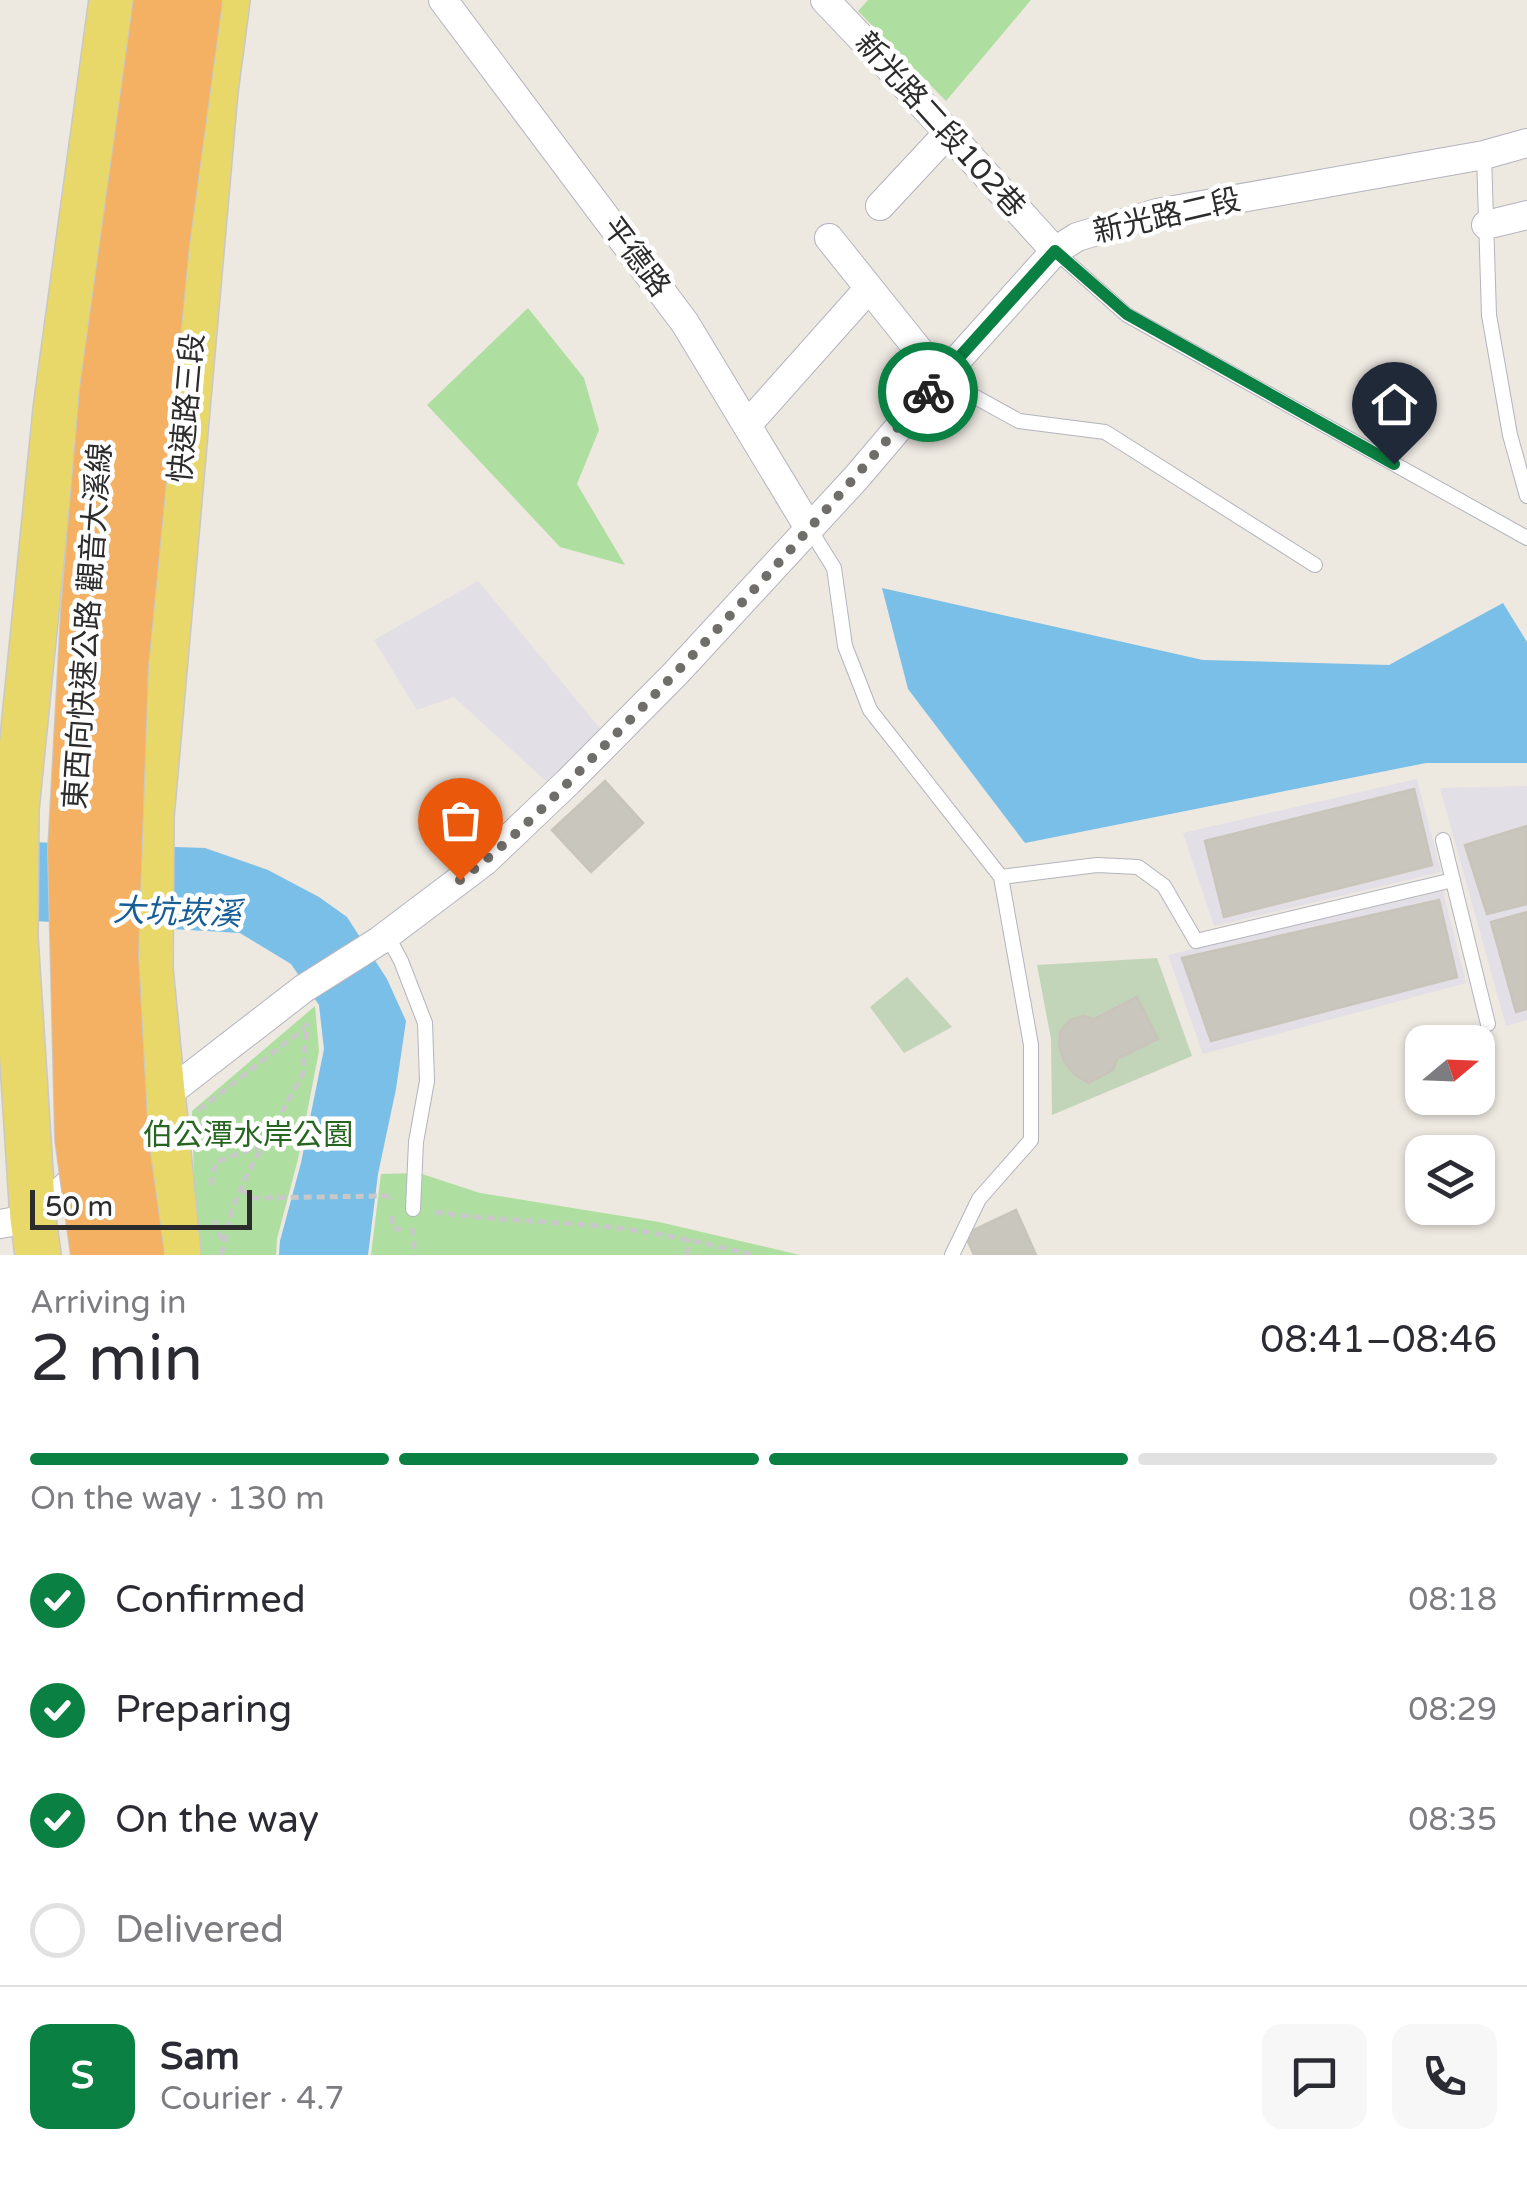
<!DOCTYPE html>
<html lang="en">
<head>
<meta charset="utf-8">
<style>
	:root { --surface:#fff; --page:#f7f7f7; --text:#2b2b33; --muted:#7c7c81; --line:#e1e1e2; --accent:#0b8043 }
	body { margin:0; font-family:"Varela Round","Noto Sans TC",sans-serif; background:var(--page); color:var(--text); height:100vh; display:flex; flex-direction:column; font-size:38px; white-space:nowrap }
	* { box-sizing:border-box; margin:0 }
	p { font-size:32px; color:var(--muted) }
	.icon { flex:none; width:55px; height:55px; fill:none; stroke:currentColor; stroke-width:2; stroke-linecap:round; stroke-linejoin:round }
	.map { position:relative; height:1255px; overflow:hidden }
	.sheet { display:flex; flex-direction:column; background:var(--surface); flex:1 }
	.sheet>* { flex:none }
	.needle { width:65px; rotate:71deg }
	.fabs { position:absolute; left:1405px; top:1025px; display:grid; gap:20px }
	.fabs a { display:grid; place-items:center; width:90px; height:90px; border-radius:20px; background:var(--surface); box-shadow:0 2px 8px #0004; font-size:50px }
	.scale { position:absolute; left:30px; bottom:25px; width:222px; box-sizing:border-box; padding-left:10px; border:5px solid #2c2c2c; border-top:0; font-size:28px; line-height:35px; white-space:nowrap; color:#2c2c2c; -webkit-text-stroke:8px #fff; paint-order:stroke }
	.pin { position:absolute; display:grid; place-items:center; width:85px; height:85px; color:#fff; margin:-102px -42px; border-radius:50% 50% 50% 0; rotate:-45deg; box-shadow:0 0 10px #0007 }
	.pin .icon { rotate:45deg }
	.courier { position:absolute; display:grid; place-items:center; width:100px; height:100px; margin:-50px; border:8px solid #0b8043; border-radius:50%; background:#fff; color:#222; box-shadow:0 2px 12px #0007 }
	.head em { font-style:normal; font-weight:600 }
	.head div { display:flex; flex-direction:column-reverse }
	.head { display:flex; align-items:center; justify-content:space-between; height:170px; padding:0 30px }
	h1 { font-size:65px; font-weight:600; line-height:75px }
	.bar { display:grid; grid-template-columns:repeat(4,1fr); gap:15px 10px; align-content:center; height:120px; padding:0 30px }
	.bar i { height:12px; border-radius:8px; background:var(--line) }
	.bar .selected { background:var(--accent) }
	.bar p { grid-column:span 4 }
	.line { display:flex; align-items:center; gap:25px; padding:0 30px; border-top:2px solid var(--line) }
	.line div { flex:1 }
	.round { display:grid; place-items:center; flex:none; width:105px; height:105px; border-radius:20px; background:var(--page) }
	ol { padding:0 30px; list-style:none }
	li { display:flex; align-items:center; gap:30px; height:110px }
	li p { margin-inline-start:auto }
	li .icon { padding:10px; border-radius:50%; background:var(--accent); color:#fff; stroke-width:4 }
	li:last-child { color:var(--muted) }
	li i { width:55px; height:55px; border:5px solid var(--line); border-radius:50% }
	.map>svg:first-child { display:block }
	.industrial { fill:#e2dfe6 }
	.green { fill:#afdfa0 }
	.cemetery { fill:#c3d5b8 }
	.water { fill:#7abfe7 }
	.building { fill:#c9c6be; stroke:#c8c4b9; stroke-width:2.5 }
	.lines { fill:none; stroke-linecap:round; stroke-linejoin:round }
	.lane-casing { stroke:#b3b4be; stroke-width:16 }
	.street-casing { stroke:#b3b4be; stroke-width:30 }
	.primary-casing { stroke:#c8c8c8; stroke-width:48 }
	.path { stroke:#c8c8c8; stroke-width:5; stroke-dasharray:8 5; stroke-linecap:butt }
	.lane { stroke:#fff; stroke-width:14 }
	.street { stroke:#fff; stroke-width:28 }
	.primary { stroke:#e8d869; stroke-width:45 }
	.highway-bridge-casing { stroke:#c8c8c8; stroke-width:52; stroke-linecap:butt }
	.highway-bridge { stroke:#f4b163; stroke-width:50 }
	.done { stroke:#706e6b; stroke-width:10; stroke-dasharray:0 18 }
	.route { stroke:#0b8043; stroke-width:12 }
	.labels { text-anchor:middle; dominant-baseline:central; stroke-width:9; stroke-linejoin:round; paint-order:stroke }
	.street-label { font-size:30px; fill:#2c2c2c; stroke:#fff }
	.park-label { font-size:30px; fill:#276620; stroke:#fff }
	.water-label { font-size:32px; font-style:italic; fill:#175d96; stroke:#fff }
</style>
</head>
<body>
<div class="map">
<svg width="1527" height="1255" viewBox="0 0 1527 1255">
	<rect width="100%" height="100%" fill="#ede8e0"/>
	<g class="industrial">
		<polygon points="478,581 603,732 548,783 454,697 417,710 374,640"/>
		<polygon points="1417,779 1441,872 1214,926 1183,833"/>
		<polygon points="1527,786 1527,1020 1506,1026 1440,788"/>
		<polygon points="1443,891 1466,983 1203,1054 1168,955"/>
	</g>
	<g class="green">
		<polygon points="868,0 1031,0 946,101 858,11"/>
		<polygon points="528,308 584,378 599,430 577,484 625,565 560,547 427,405"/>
		<polygon points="315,1006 319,1051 298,1159 277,1239 276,1255 196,1255 192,1111"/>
		<polygon points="419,1173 480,1193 659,1222 800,1255 371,1255 381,1174"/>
	</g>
	<g class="cemetery">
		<polygon points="1157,958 1192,1056 1052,1115 1051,1039 1037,965"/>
		<polygon points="907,977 952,1027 904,1053 870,1007"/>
	</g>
	<g class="water">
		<polygon points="882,588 1203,660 1389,665 1503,603 1527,642 1527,763 1426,763 1025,843 908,689"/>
		<polygon points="0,841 205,848 268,870 319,897 347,917 387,979 406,1021 396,1089 378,1174 368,1255 279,1255 280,1241 301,1163 324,1049 319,1005 291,964 240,933 0,919"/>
	</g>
	<g class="building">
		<polygon points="605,781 643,823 591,872 552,830"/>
		<polygon points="1414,789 1432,865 1224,917 1205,841"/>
		<polygon points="1527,826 1527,904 1487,914 1465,845"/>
		<polygon points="1439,900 1457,977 1211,1041 1182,958"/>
		<polygon points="1527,912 1527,1009 1516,1012 1491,922"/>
		<polygon points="1137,997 1158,1039 1117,1059 1113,1070 1089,1083 1074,1074 1064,1061 1059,1046 1060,1032 1070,1020 1083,1016 1094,1019"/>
		<polygon points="1016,1210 1036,1255 974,1255 965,1234"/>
	</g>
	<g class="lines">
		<defs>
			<g id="lane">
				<polyline points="1484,155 1489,315 1510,435 1527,496"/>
				<polyline points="1055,251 1127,315 1527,538"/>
				<polyline points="941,378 1019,421 1105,432 1315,565"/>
				<polyline points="809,528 834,568 845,646 870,710 1001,877 1097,865 1138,867 1164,886 1196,941 1453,880"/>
				<polyline points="1443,840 1488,1024"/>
				<polyline points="387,935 401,961 425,1023 427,1081 416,1142 413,1209"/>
				<polyline points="952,1255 979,1199 1031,1140 1031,1045 1001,877"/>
			</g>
			<g id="street">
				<polyline points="443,0 685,323 809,528"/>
				<polyline points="825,0 884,62 1055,251"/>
				<polyline points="880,206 948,133"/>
				<polyline points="1486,225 1527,215"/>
				<polyline points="829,238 941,378"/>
				<polyline points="747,425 862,296"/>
				<polyline points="157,1102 303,989 379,941 485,861 568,782 676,673 856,478 941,378 1055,251 1077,237 1157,213 1484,155 1527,143"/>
				<polyline points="0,1224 33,1218 89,1165"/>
			</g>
			<g id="primary">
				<polyline points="38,1255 33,1218 15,937 16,809 56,410 112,0"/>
				<polyline points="178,1255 150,969 151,817 215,91 227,0"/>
			</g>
		</defs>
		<use href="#lane" class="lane-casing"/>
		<use href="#street" class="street-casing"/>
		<use href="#primary" class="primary-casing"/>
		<g class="path">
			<polyline points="199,1110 305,1028"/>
			<polyline points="211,1185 216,1162 259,1146"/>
			<polyline points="241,1190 254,1198 382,1196 392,1196 392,1200"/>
			<path d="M435,1212C489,1220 544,1221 599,1226C652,1231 702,1242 753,1255"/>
			<polyline points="392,1216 392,1228 404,1230"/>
			<polyline points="214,1220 223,1243"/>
			<polyline points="413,1228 414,1255"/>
			<polyline points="221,1255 232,1210 248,1173 303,1074 307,1026 305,1023"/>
			<polyline points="687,1255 689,1239"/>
		</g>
		<use href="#lane" class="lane"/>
		<use href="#street" class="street"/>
		<use href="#primary" class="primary"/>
		<defs>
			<g id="highway-bridge">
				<polyline points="96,1255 80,1138 73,851 86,612 105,390 159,0"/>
				<polyline points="139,1255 123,1140 113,954 123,666 164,244 197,0"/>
			</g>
		</defs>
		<use href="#highway-bridge" class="highway-bridge-casing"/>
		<use href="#highway-bridge" class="highway-bridge"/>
	</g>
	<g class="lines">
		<path class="done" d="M460,880C519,836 569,781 621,729C728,621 830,508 928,392"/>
		<polyline class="route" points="928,392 1055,251 1127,314 1394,464"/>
	</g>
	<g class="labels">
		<g class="street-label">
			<text transform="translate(940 125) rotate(48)">新光路二段102巷</text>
			<text transform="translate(1167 216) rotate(-13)">新光路二段</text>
			<text transform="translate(636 257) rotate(53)">平德路</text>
			<text transform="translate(187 408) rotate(-85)">快速路三段</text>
			<text transform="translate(88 626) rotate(-86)">東西向快速公路 觀音大溪線</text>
		</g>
		<g class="park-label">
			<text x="248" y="1135">伯公潭水岸公園</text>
		</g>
		<g class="water-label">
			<text transform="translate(177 913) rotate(2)">大坑崁溪</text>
		</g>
	</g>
</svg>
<div class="fabs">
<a><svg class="needle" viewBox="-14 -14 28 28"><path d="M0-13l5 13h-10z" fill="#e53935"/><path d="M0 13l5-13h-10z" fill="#7c7c81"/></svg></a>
<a><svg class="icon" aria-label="layers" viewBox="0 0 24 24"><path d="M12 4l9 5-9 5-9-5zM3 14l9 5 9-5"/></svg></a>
</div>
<div class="scale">50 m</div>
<div class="pin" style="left:460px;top:880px;background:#ea580c"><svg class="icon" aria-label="bag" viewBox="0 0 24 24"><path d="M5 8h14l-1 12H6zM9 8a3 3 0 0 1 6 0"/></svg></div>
<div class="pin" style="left:1394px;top:464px;background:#1f2937"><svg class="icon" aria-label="home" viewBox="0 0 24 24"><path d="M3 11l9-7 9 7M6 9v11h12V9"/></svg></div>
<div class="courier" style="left:928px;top:392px"><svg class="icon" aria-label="bike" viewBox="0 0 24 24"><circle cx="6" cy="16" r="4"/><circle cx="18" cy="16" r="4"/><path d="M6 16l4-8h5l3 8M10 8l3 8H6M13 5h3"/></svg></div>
</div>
<section class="sheet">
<div class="head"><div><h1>2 min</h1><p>Arriving in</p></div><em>08:41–08:46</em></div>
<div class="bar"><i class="selected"></i><i class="selected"></i><i class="selected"></i><i></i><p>On the way · 130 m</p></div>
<ol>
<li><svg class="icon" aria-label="check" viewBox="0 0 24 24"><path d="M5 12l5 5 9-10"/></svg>Confirmed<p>08:18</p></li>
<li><svg class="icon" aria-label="check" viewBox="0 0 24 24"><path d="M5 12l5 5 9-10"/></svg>Preparing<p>08:29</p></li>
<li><svg class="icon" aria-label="check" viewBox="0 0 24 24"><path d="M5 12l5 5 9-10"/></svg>On the way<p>08:35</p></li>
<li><i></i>Delivered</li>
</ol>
<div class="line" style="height:180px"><b class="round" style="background:var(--accent);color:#fff">S</b><div><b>Sam</b><p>Courier · 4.7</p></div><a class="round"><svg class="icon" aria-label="chat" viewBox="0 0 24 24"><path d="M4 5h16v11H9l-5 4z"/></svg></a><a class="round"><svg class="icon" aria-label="phone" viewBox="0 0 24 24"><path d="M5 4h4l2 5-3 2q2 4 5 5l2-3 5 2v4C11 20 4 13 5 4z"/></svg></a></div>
</section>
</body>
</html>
